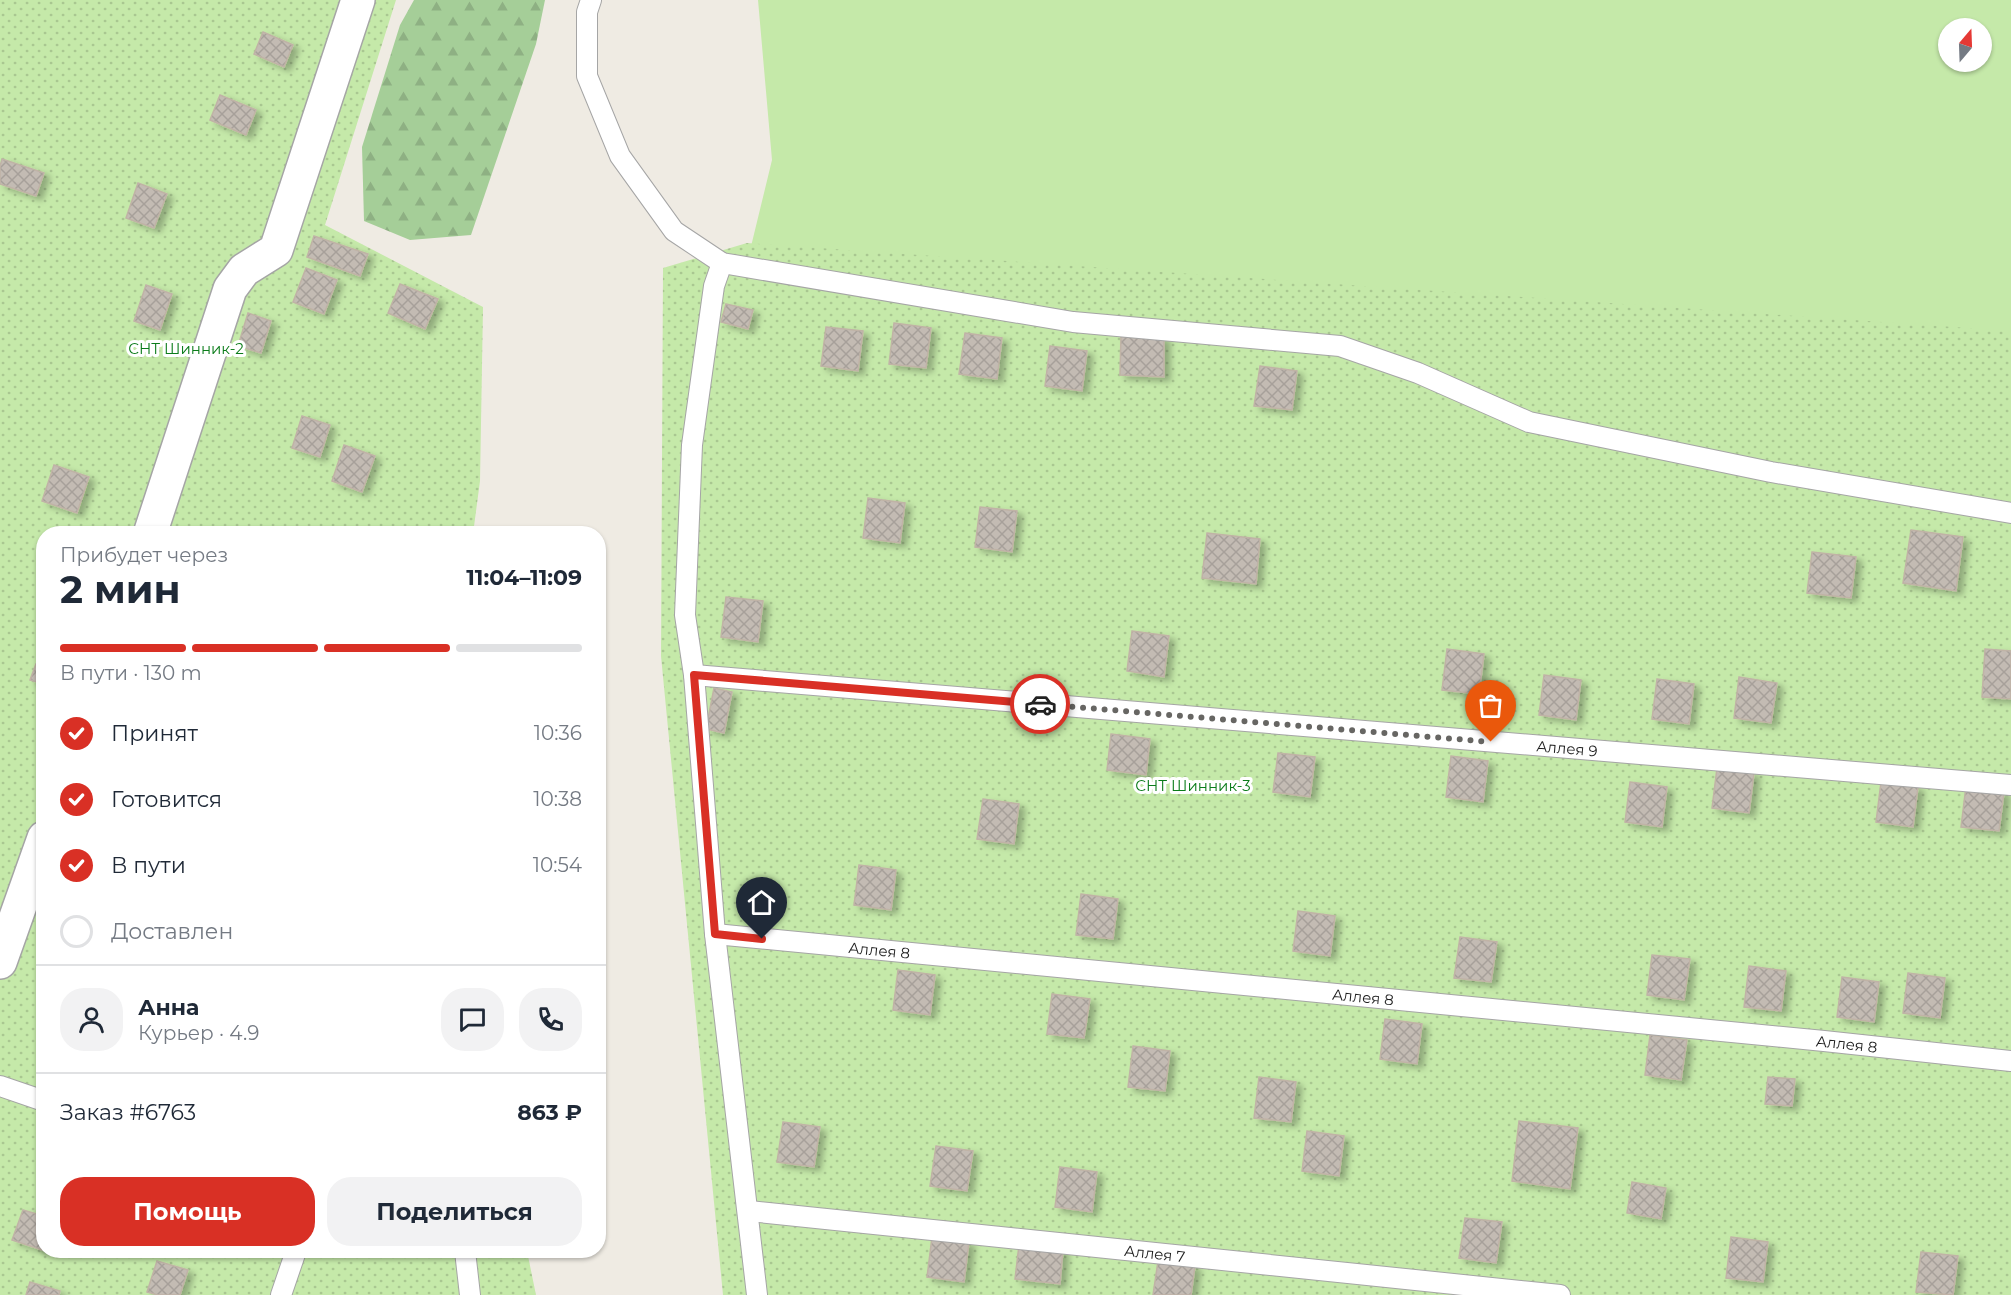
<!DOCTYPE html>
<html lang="ru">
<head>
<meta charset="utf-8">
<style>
	:root { --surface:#fff; --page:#f2f2f3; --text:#1f2937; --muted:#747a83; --line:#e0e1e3; --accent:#d93025 }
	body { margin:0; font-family:Montserrat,sans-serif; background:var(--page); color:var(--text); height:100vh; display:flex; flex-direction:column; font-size:22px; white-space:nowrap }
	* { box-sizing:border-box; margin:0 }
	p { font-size:20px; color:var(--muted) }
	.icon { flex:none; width:33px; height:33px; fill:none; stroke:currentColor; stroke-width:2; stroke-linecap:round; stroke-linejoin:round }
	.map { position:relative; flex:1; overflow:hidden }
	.drawer { position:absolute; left:36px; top:526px; width:570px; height:732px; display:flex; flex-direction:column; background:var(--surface); border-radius:24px; box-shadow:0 2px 4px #0004 }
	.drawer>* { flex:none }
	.needle { width:39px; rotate:19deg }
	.buttons { position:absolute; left:1938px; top:18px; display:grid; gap:12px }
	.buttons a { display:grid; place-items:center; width:54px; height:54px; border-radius:50%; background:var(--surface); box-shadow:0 2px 4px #0004; font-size:30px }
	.pin { position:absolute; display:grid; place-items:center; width:51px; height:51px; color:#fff; margin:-62px -26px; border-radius:50% 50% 50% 0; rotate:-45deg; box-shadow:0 0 6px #0007 }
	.pin .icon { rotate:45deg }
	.courier { position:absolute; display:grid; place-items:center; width:60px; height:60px; margin:-30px; border:4px solid #d93025; border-radius:50%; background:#fff; color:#222; box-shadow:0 2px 8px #0007 }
	.headline em { font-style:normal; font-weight:700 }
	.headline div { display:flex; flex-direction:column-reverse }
	.headline { display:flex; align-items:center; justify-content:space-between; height:102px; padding:0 24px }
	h1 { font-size:39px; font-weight:700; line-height:45px }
	.bar { display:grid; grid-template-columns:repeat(4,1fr); gap:9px 6px; align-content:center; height:72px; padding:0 24px }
	.bar i { height:8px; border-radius:4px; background:var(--line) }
	.bar .current { background:var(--accent) }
	.bar p { grid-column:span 4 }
	.line { display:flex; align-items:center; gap:15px; padding:0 24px; border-top:2px solid var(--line) }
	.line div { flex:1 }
	.round { display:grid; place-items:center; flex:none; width:63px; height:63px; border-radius:24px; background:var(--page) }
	ol { padding:0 24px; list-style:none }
	li { display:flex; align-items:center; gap:18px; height:66px }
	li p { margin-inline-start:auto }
	li .icon { padding:6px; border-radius:50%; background:var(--accent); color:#fff; stroke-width:4 }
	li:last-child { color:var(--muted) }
	li i { width:33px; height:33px; border:3px solid var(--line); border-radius:50% }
	.action { display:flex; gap:12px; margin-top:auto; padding:12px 24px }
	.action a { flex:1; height:69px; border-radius:24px; background:var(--accent); color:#fff; font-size:24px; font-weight:700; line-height:69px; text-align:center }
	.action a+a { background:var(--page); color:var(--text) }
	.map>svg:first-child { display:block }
	.grass { fill:#c5e9a9; fill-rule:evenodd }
	.forest { fill:url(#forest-firs) }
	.garden { fill:url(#garden-dots) }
	.building { fill:url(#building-cross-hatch); stroke:#c0b3a6; stroke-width:1.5; filter:url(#shadow) }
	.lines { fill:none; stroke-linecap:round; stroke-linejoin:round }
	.lane-casing { stroke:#a5a5a5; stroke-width:22 }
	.street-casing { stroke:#a5a5a5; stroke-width:36 }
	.lane { stroke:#fff; stroke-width:20 }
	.street { stroke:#fff; stroke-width:33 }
	.done { stroke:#676663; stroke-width:6; stroke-dasharray:0 10.8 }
	.route { stroke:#d93025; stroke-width:8 }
	.labels { text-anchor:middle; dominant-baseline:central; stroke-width:6; stroke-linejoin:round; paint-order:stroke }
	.park-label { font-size:15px; fill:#0b7c1a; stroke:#fff }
	.street-label { font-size:15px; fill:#1e1e1e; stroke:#fff }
</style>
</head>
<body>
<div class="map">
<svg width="2011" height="1295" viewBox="0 0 2011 1295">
	<defs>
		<pattern id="forest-firs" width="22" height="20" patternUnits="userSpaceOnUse" patternTransform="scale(1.5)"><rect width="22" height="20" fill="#a5ce98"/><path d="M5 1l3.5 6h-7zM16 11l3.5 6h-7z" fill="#8eb083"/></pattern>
		<pattern id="garden-dots" width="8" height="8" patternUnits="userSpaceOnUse" patternTransform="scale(1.5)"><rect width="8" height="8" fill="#c5e9a9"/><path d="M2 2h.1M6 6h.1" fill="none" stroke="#a9c791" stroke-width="1.8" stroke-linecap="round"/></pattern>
		<pattern id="building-cross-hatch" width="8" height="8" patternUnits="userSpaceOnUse" patternTransform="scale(1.5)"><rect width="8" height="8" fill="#c3bbb3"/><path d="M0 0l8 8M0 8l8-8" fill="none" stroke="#a7a09a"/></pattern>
		<filter id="shadow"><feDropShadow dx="6" dy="4" stdDeviation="3" flood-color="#0004"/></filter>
	</defs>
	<rect width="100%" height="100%" fill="#efebe3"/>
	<path class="grass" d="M758,0H2011V476L746,267L772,160ZM1948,28H1982V62H1948Z"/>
	<polygon class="forest" points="414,0 545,0 536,44 471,235 410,240 364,221 362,147 400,25"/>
	<g class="garden">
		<polygon points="0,0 396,0 325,225 483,307 480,481 473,534 44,534 44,1251 527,1251 536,1295 0,1295"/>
		<polygon points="747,243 2011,331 2011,1295 723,1295 661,656 663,268"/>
	</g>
	<g class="building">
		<polygon points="263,32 293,45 284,67 254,54"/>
		<polygon points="220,95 256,110 246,135 210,120"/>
		<polygon points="2,159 44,173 36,196 0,184 0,166"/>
		<polygon points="138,183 167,194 154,228 126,218"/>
		<polygon points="314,236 368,254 360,276 307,257"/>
		<polygon points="306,268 337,280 324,314 293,302"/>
		<polygon points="400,284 438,299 425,329 388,313"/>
		<polygon points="146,285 172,294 160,330 134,321"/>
		<polygon points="726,304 753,310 748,329 721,322"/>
		<polygon points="248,313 271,321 261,353 238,346"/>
		<polygon points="894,323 931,328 926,368 889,364"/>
		<polygon points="826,327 863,331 858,371 821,366"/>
		<polygon points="965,333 1002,338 997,379 959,374"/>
		<polygon points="1121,335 1164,337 1164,377 1120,375"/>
		<polygon points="1050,346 1087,351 1082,391 1045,386"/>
		<polygon points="1260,366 1297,371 1292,410 1254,406"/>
		<polygon points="302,416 330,425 320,457 292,448"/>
		<polygon points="344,445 375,456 362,492 332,481"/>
		<polygon points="54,465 89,477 77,513 42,501"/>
		<polygon points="868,498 905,503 900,543 863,538"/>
		<polygon points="980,507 1017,511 1012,552 975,547"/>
		<polygon points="1911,530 1963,537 1956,591 1903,583"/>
		<polygon points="1207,533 1260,539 1256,584 1202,578"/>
		<polygon points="1812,552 1856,557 1851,598 1807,593"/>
		<polygon points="726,597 763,601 758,642 721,637"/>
		<polygon points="1132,631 1169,636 1164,677 1127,671"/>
		<polygon points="1447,649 1484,654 1479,694 1442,690"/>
		<polygon points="1985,649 2011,651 2011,699 1982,697"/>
		<polygon points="36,664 44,666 44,684 30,680"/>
		<polygon points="1544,675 1581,680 1576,720 1539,715"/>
		<polygon points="1739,677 1777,683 1771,723 1734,718"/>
		<polygon points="1657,679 1694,684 1689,724 1652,719"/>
		<polygon points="714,688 732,692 724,733 706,729"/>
		<polygon points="1111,734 1150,739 1146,775 1107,770"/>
		<polygon points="1278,753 1315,757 1310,797 1273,792"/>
		<polygon points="1451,756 1488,761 1483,802 1446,797"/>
		<polygon points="1717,768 1754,773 1749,813 1712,808"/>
		<polygon points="1630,782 1667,787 1662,827 1625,822"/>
		<polygon points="1881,782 1918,787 1913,827 1876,822"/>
		<polygon points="1966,786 2004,792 1999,831 1961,827"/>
		<polygon points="983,799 1019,804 1014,844 977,839"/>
		<polygon points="859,865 896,870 891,910 854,905"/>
		<polygon points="1081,894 1118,899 1113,939 1076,935"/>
		<polygon points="1298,911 1335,916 1330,956 1293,951"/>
		<polygon points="1460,937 1497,942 1491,982 1454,978"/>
		<polygon points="1652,955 1690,959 1684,1000 1647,995"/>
		<polygon points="1749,966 1786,971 1781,1011 1744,1007"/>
		<polygon points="898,970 935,975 930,1015 893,1010"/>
		<polygon points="1908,973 1945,978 1940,1018 1903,1013"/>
		<polygon points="1842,977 1879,982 1874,1022 1837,1017"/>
		<polygon points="1052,994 1090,999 1084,1038 1047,1034"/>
		<polygon points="1385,1019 1422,1024 1417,1064 1380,1059"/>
		<polygon points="1650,1035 1687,1040 1681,1080 1645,1075"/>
		<polygon points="1133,1046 1170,1051 1165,1091 1128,1087"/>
		<polygon points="1259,1077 1296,1082 1291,1122 1254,1118"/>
		<polygon points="1768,1077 1795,1079 1792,1106 1765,1104"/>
		<polygon points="1519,1121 1578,1128 1570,1189 1512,1181"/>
		<polygon points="783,1122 820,1127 814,1167 777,1162"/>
		<polygon points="1307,1131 1344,1136 1339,1176 1302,1171"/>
		<polygon points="936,1146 973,1151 967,1191 930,1186"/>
		<polygon points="1060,1167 1097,1172 1092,1212 1055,1207"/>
		<polygon points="1632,1182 1666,1188 1661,1219 1627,1213"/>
		<polygon points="23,1210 44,1216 42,1250 12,1240"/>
		<polygon points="1465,1218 1502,1222 1496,1263 1459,1258"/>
		<polygon points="932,1237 969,1242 964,1282 927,1277"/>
		<polygon points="1731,1237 1768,1242 1763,1282 1726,1278"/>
		<polygon points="1019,1245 1063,1250 1060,1284 1015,1279"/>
		<polygon points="1921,1252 1958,1256 1953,1295 1916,1292"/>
		<polygon points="157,1261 188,1270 180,1295 158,1295 147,1292"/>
		<polygon points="1158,1261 1195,1266 1191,1295 1153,1295"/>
		<polygon points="30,1282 60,1291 59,1295 26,1295"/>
	</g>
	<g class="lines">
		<defs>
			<g id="lane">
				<polyline points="591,0 587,12 587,76 620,156 674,231 722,263 1073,322 1340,346 1418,373 1529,422 1771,472 2011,513"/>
				<polyline points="722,263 714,286 692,445 685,615 694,675 715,934 757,1295"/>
				<path id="s1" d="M694,675L2011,785"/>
				<path id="s2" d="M715,934L1824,1041L2011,1061"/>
				<polyline points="0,1086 44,1101"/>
				<path id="s3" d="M749,1211L1560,1295"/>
				<polyline points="465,1251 470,1295"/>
				<polyline points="281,1295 296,1251"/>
			</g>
			<g id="street">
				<polyline points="150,534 230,289 244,270 276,250 358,0"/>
				<polyline points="0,962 44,838"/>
			</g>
		</defs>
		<use href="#lane" class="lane-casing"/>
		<use href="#street" class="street-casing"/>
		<use href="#lane" class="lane"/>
		<use href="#street" class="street"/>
	</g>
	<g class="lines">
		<polyline class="done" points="1040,704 1491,742"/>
		<polyline class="route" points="762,939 715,934 694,675 1040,704"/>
	</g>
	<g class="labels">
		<g class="park-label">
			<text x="186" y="348">СНТ Шинник-2</text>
			<text x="1193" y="785">СНТ Шинник-3</text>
		</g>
		<g class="street-label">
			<text stroke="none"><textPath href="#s1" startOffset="876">Аллея 9</textPath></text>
			<text stroke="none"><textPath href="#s2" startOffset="165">Аллея 8</textPath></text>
			<text stroke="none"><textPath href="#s2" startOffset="651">Аллея 8</textPath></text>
			<text stroke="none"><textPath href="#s2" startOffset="1137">Аллея 8</textPath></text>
			<text stroke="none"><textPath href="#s3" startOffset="408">Аллея 7</textPath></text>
		</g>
	</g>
</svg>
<div class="buttons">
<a><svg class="needle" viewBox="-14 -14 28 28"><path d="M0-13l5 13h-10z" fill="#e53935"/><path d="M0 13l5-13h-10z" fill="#747a83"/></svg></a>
</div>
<div class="pin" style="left:1491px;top:742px;background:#ea580c"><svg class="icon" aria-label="bag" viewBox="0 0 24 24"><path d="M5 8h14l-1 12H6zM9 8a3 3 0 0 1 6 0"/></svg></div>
<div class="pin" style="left:762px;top:939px;background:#1f2937"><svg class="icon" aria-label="home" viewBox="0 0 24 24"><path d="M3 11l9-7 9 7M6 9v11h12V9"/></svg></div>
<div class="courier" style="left:1040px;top:704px"><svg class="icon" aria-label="car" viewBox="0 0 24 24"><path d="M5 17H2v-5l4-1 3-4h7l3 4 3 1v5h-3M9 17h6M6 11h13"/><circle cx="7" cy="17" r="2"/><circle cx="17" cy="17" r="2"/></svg></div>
<section class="drawer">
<div class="headline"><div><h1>2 мин</h1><p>Прибудет через</p></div><em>11:04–11:09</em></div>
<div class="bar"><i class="current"></i><i class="current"></i><i class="current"></i><i></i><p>В пути · 130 m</p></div>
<ol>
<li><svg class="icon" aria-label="check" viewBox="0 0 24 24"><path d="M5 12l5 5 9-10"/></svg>Принят<p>10:36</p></li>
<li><svg class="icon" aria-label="check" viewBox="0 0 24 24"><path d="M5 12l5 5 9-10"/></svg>Готовится<p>10:38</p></li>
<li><svg class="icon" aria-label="check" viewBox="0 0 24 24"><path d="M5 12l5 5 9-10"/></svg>В пути<p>10:54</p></li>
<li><i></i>Доставлен</li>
</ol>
<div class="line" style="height:108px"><a class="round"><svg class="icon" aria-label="person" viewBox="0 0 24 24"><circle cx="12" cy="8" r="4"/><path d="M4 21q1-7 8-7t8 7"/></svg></a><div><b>Анна</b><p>Курьер · 4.9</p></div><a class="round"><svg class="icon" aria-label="chat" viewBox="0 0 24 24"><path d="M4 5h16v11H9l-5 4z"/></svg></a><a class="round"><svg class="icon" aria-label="phone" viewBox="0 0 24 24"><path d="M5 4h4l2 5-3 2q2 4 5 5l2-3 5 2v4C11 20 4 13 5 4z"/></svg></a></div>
<div class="line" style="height:78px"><div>Заказ #6763</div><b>863 ₽</b></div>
<div class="action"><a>Помощь</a><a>Поделиться</a></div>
</section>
</div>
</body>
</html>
